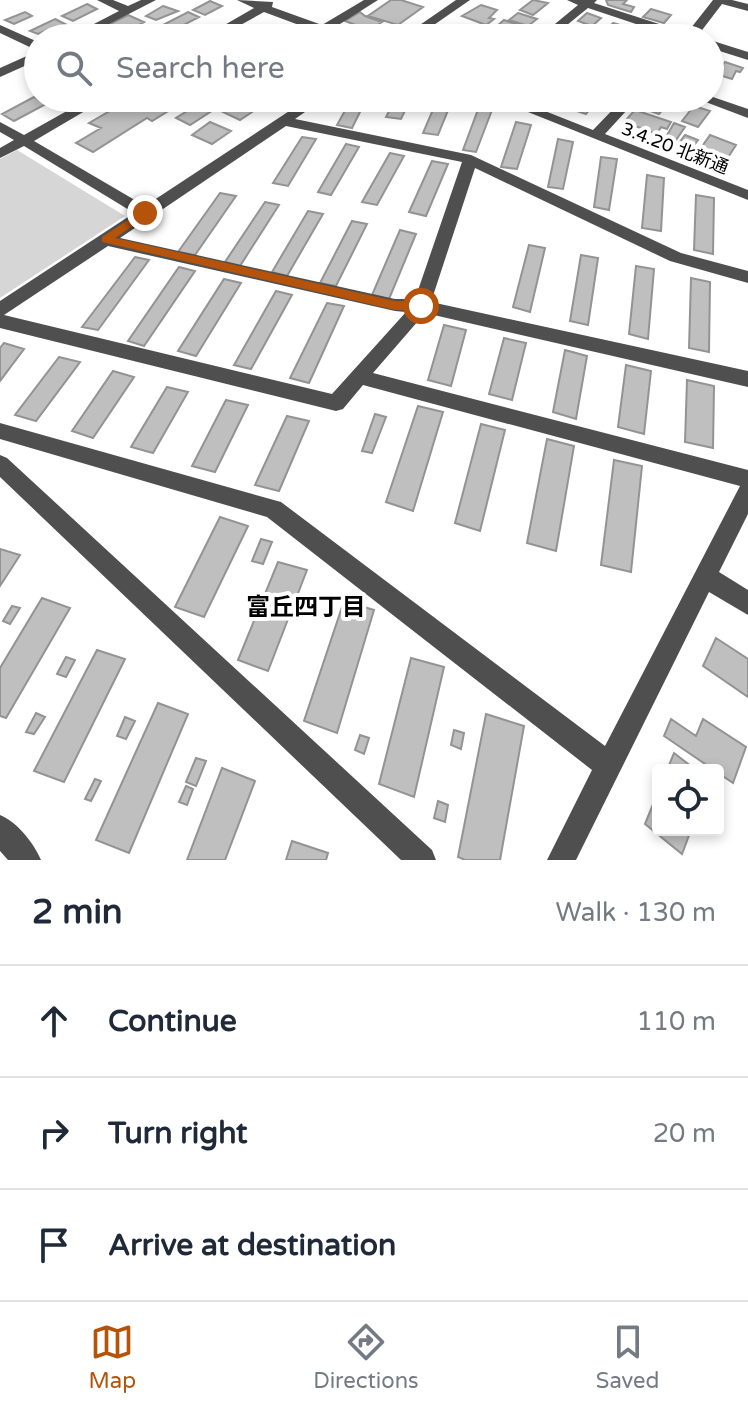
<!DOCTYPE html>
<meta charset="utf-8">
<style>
body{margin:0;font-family:"Varela Round","Noto Sans JP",sans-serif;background:#f2f2f3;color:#1f2937}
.controls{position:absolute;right:24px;bottom:24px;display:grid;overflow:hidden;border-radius:8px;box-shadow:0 4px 12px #0003}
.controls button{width:72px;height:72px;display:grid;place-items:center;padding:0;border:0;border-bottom:2px solid #e0e1e3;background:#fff;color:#1f2937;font:40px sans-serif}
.stop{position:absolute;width:24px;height:24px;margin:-18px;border:6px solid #b45309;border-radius:50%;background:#fff}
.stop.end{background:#b45309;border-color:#fff;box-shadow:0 2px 8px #0008}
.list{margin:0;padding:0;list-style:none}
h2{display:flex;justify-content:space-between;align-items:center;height:104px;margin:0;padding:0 32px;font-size:34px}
h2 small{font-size:26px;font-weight:400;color:#747a83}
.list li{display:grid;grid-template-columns:52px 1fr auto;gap:24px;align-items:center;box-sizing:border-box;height:112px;padding:0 32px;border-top:2px solid #e0e1e3}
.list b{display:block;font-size:30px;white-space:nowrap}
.list em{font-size:26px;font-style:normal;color:#747a83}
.icon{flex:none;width:44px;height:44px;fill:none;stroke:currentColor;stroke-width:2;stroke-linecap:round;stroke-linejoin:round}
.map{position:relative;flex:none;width:748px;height:860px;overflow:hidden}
.search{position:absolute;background:#fff;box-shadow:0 4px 12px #0003;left:24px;right:24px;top:24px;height:88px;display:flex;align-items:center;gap:20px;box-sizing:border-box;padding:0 28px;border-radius:44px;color:#747a83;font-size:30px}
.sheet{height:440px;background:#fff}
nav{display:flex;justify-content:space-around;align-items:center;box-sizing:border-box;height:112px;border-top:2px solid #e0e1e3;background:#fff;font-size:22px;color:#747a83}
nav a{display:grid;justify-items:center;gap:4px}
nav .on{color:#b45309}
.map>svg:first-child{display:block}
.green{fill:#d6d6d6}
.building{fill:#bfbfbf;stroke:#939393;stroke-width:2}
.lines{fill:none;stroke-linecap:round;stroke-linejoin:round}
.minor{fill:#4f4f4f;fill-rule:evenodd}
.route{fill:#b45309}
.labels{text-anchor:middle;stroke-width:8;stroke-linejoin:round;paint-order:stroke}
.far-street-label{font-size:18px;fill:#000;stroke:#fff}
.neighbourhood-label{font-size:24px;font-weight:bold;fill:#000;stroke:#fff}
</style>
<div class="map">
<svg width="748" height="860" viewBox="0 0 748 860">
<rect width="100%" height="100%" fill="#fff"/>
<path class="green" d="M 17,150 L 125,216 L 0,298 L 0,159 Z"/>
<path class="building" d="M 391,0 L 401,0 L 423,7 L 398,25 L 368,16 Z
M 533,0 L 548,3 L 533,15 L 520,10 Z
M 606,0 L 627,0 L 623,4 L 634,7 L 631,12 L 608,5 Z
M 210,1 L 222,6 L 205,15 L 193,10 Z
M 87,4 L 97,9 L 73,21 L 62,16 Z
M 481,5 L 497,10 L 489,18 L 494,19 L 486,25 L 462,16 Z
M 163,6 L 178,11 L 156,20 L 146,16 Z
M 651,9 L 671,15 L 664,23 L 643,17 Z
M 25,12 L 32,16 L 14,24 L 5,20 Z
M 188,12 L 199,17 L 176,29 L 165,24 Z
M 360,12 L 365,16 L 382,22 L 369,30 L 345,21 Z
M 518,13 L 537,19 L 528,26 L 509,20 Z
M 587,13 L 601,18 L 592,26 L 578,21 Z
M 128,15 L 144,22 L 135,27 L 129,25 L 115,32 L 104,27 Z
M 55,19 L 67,25 L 52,32 L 47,30 L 38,34 L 30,31 Z
M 504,20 L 524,27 L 518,33 L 497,26 Z
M 613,23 L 627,27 L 618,36 L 604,32 Z
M 459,25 L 477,31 L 469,38 L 448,34 Z
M 725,62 L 743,68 L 740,72 L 736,71 L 732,79 L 716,74 Z
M 34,97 L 46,104 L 14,121 L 2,114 Z
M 212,98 L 273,98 L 240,120 L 204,103 Z
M 352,98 L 367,98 L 352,128 L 337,125 Z
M 396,98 L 411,98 L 401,119 L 386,117 Z
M 438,98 L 453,98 L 438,135 L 423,133 Z
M 577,98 L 585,98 L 603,104 L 601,107 L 593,105 L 586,114 L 568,108 Z
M 652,98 L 672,98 L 659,114 L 639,107 L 646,100 Z
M 155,99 L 173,108 L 152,121 L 147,118 L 93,152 L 76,143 L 101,128 L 89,123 L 122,104 L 135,111 Z
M 197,105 L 210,112 L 190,125 L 176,118 Z
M 694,106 L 710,111 L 698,127 L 682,121 Z
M 479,107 L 492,110 L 476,152 L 463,150 Z
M 635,110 L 671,122 L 667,129 L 661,127 L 657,134 L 624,122 Z
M 210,122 L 231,131 L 212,144 L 192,135 Z
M 516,122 L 531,125 L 517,169 L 501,167 Z
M 674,123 L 685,127 L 676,140 L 666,137 Z
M 685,135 L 698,140 L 686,156 L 673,151 Z
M 710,135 L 736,145 L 727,159 L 709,153 L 705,158 L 696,155 Z
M 302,137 L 316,139 L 288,186 L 273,183 Z
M 558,139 L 573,142 L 563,189 L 548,187 Z
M 346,144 L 359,147 L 331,195 L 318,192 Z
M 390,153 L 404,156 L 377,205 L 362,202 Z
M 601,157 L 617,159 L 609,210 L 594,207 Z
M 432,161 L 448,164 L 426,216 L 409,212 Z
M 647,175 L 664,178 L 661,231 L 642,228 Z
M 220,193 L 236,196 L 195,255 L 178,252 Z
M 696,195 L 714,198 L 713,254 L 694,250 Z
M 265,202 L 279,205 L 240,266 L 225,262 Z
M 308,211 L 323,214 L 287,276 L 272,272 Z
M 352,221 L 367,224 L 336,286 L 320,283 Z
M 400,230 L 416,234 L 389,299 L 372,295 Z
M 529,245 L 545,248 L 530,312 L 513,307 Z
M 581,255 L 598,258 L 588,325 L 570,321 Z
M 135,257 L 149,260 L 98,330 L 82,327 Z
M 636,266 L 654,269 L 648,339 L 629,334 Z
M 179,267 L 195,271 L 144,346 L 128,341 Z
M 691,278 L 710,282 L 709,352 L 689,348 Z
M 224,279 L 241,283 L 196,356 L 178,351 Z
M 276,291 L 292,295 L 251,369 L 234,365 Z
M 327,303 L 344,306 L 309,383 L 290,378 Z
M 444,325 L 466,330 L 451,386 L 428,380 Z
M 504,338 L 526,343 L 512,400 L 489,394 Z
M 4,343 L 24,349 L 0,381 L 0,348 Z
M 565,350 L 587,356 L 576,419 L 553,412 Z
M 59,357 L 80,362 L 36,421 L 15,415 Z
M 626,365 L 651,371 L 644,434 L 618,427 Z
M 113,371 L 134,377 L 93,438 L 72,431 Z
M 687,380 L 714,386 L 713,448 L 685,442 Z
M 167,387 L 188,392 L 153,453 L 131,447 Z
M 226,400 L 248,405 L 215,472 L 192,466 Z
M 418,406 L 443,412 L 413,511 L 386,502 Z
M 375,414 L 386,417 L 372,453 L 362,451 Z
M 287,416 L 309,421 L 279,491 L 255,485 Z
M 481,424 L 505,430 L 480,531 L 455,523 Z
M 547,439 L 574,446 L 556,551 L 527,543 Z
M 614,460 L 642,466 L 631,572 L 601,565 Z
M 220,517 L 248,526 L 204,617 L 175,607 Z
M 261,539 L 272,542 L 263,564 L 252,561 Z
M 0,549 L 20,555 L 0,586 Z
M 278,562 L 307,570 L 268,671 L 238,660 Z
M 42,598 L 70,608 L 6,718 L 0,716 L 0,668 Z
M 344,601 L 374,610 L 337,733 L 304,721 Z
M 12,606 L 20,608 L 10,624 L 3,621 Z
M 716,638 L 748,659 L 748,697 L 703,666 Z
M 97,650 L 125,659 L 64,782 L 34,771 Z
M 66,657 L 75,660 L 66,677 L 57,674 Z
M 411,658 L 444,667 L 414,797 L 379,784 Z
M 158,703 L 188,714 L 129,853 L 96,840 Z
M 36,713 L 45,717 L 34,734 L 26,732 Z
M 486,714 L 524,726 L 500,860 L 465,860 L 458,857 Z
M 125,717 L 135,721 L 126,739 L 117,736 Z
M 671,719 L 696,736 L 703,719 L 746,747 L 733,783 L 664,736 Z
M 454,730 L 464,733 L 461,749 L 451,745 Z
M 360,735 L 369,738 L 364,754 L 355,750 Z
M 674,753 L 696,770 L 667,770 Z
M 196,758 L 206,761 L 196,786 L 186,782 Z
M 222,768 L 255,781 L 225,860 L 187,860 Z
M 95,779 L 101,781 L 91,801 L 85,799 Z
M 186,786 L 193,789 L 187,805 L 179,802 Z
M 658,792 L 658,830 L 691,830 L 682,854 L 645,824 Z
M 438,801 L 448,805 L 445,822 L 434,818 Z
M 292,841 L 328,853 L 326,860 L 286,860 Z"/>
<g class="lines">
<path class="minor" d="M 97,0 L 113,0 L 128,6 L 141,0 L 156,0 L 82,38 L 67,38 L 119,11 Z
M 237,0 L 273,2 L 272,7 L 322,25 L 364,0 L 378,0 L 332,29 L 351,38 L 334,38 L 264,12 L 217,38 L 202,38 L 254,8 Z
M 456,0 L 470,0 L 415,38 L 401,38 Z
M 567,0 L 597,0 L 594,3 L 687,33 L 713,0 L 732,0 L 748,4 L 748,11 L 722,4 L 696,38 L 678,38 L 588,8 L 551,38 L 538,38 L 578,5 Z
M 0,25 L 38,42 L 38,51 L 0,33 Z
M 710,40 L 748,52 L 748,60 L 710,48 Z
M 38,51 L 38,60 L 0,77 L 0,68 Z
M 710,96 L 748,109 L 748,118 L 695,98 Z
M 90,98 L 107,98 L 34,141 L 145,206 L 309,98 L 325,98 L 295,119 L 471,155 L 681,253 L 748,271 L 748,283 L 670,261 L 475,168 L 431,302 L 748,371 L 748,387 L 425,313 L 373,373 L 748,470 L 748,514 L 719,572 L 748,590 L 748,615 L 709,592 L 576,860 L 547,860 L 592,770 L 267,517 L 0,439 L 0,423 L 281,502 L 605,746 L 740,486 L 363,385 L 343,409 L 336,411 L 0,328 L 0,301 L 134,213 L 24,146 L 0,158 L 0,148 L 14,140 L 0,132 L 0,122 L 24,135 ZM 286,126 L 462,162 L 415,299 L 395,299 L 120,238 ZM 108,246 L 395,311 L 406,312 L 332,394 L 4,315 Z
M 493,98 L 512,98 L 593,130 L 624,98 L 638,98 L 605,134 L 748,190 L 748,200 Z
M 0,455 L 7,458 L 432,850 L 436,860 L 401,860 L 0,477 Z
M 0,815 C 17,822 34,843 41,860 L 8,860 L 0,851 Z"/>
</g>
<path class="route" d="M 145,209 L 149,210 L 149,215 L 115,238 L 395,301 L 421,302 L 427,306 L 421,310 L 395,310 L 102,242 L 102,237 Z"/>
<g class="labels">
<g class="far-street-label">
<text transform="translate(675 148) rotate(21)" y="6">3.4.20 北新通</text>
</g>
<g class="neighbourhood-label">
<text x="306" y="615">富丘四丁目</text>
</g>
</g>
</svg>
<div class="controls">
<button><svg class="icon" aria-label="locate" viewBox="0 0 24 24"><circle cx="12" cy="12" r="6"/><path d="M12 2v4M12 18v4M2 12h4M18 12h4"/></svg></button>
</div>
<div class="stop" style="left:421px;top:306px"></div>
<div class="stop end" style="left:145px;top:213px"></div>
<div class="search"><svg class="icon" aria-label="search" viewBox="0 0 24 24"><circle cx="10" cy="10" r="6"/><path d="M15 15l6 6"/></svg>Search here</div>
</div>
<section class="sheet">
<h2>2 min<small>Walk · 130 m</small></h2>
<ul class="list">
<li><svg class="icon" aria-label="ahead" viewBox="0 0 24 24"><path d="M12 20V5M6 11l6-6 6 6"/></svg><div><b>Continue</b></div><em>110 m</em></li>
<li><svg class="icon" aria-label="right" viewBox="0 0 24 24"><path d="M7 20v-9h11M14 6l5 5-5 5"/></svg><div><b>Turn right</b></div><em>20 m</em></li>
<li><svg class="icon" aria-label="arrive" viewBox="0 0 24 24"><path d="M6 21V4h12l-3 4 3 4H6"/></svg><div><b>Arrive at destination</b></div></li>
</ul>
</section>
<nav>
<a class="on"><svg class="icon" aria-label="map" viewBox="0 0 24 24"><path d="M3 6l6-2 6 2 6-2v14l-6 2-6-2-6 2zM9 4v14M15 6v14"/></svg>Map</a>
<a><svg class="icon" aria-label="directions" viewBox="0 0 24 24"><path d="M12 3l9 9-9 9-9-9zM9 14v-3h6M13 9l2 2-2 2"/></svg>Directions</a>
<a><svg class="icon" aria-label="saved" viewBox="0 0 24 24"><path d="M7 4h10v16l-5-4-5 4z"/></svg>Saved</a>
</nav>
